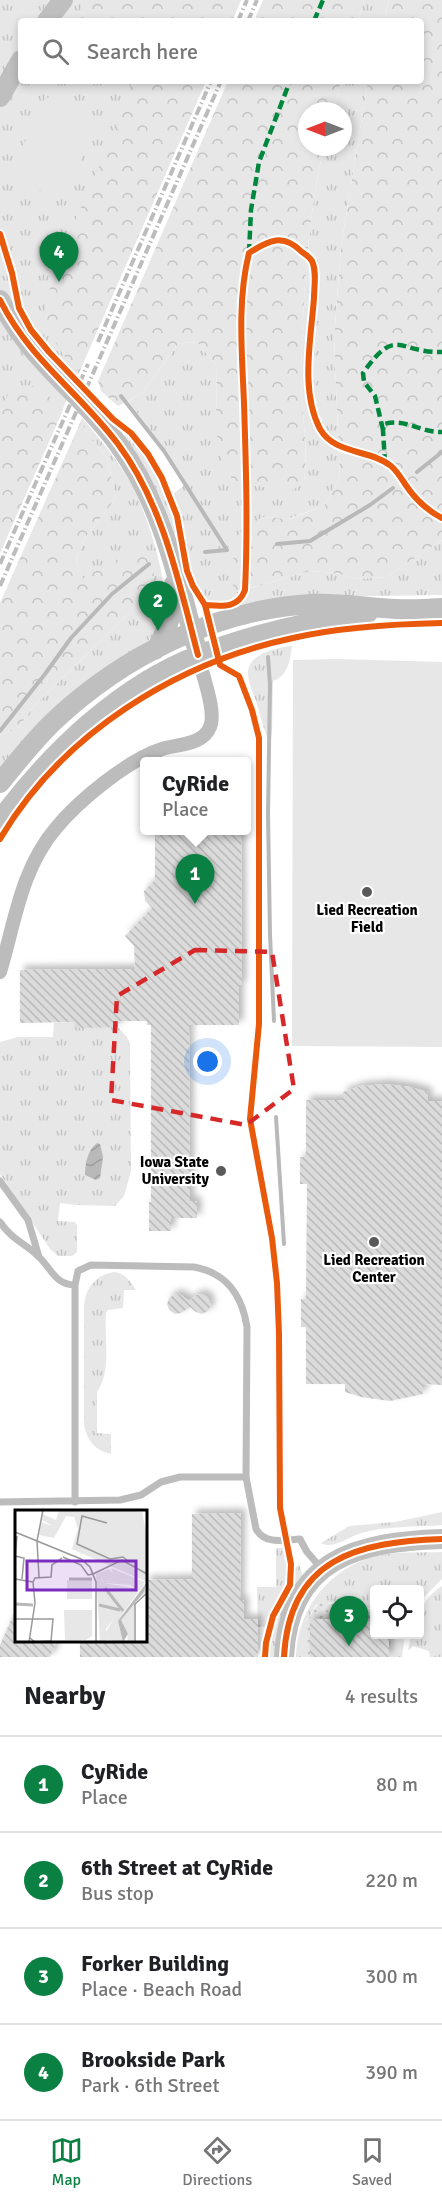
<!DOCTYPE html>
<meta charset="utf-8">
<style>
body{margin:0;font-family:Signika,sans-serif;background:#f2f2f2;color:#202124}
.controls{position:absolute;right:18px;bottom:18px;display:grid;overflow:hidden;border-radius:6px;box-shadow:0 3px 9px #0003}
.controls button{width:54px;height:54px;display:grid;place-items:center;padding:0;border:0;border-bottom:2px solid #e0e0e0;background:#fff;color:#202124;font:30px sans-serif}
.compass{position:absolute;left:298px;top:102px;width:54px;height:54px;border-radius:50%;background:#fff;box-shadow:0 3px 9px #0003;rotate:270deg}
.you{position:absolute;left:208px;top:1062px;width:21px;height:21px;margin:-15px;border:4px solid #fff;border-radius:50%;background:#1a73e8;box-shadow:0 0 0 9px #1a73e833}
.badge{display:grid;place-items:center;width:39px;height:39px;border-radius:50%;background:#0b8043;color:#fff;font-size:20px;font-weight:700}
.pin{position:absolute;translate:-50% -50px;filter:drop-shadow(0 2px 3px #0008)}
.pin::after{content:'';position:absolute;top:32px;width:21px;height:18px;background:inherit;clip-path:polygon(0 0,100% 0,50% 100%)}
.popup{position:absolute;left:140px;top:757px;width:111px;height:78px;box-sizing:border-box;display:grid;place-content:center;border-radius:6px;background:#fff;filter:drop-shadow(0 2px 4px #0005);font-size:20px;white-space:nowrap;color:#757577}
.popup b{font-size:22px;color:#202124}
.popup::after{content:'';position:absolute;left:50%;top:100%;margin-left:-12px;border:12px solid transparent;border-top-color:#fff}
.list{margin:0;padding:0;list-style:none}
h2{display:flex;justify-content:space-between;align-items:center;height:78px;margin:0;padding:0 24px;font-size:26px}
h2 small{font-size:20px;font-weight:400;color:#757577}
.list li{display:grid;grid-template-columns:39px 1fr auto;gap:18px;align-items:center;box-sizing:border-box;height:96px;padding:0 24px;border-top:2px solid #e0e0e0}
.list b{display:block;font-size:22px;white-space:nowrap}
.list p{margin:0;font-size:20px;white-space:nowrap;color:#757577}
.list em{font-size:20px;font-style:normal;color:#757577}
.icon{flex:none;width:33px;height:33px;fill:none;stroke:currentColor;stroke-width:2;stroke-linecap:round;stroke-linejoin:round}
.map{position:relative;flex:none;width:442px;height:1657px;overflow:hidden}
.search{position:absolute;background:#fff;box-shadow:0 3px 9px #0003;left:18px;right:18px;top:18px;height:66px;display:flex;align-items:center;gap:15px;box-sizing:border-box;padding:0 21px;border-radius:6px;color:#757577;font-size:22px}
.sheet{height:462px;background:#fff}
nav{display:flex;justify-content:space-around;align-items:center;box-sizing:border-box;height:84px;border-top:2px solid #e0e0e0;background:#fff;font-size:16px;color:#757577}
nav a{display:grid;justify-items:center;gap:3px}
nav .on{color:#0b8043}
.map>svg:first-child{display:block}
.grass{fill:url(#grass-tufts)}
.forest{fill:url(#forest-crowns)}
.garden{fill:url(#garden-dots)}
.pitch{fill:#e7e7e7}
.water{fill:url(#water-waves)}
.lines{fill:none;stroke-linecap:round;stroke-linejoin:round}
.stream{stroke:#b9b9b9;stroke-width:4}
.building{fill:url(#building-back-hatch);filter:url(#shadow)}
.lane{stroke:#bcbcbc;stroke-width:7}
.street{stroke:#bcbcbc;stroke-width:14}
.secondary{stroke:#bfbfbf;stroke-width:20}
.rail{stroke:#bcbcbc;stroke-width:4;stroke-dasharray:9 3 1.5 3;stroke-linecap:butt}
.quiet{stroke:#00873e;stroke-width:4.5;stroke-dasharray:9 4.5;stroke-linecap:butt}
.cycleway-casing{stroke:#fff;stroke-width:10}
.cycleway{stroke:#e8590c;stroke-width:6}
.marked{fill:none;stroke:#d62828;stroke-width:4.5;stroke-dasharray:12 8;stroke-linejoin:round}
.poi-dot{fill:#595959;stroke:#fff;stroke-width:2}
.labels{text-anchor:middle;stroke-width:4.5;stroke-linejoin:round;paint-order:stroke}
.poi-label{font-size:15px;font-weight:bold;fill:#000;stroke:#fff}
.inset-river{fill:none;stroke:#b9b9b9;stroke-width:3}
.inset-road{fill:none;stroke:#999;stroke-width:1.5}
.view{fill:#7b2cbf;fill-opacity:0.15;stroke:#7b2cbf;stroke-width:3}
.inset-edge{fill:none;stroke:#000;stroke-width:3}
</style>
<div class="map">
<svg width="442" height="1657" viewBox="0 0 442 1657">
<defs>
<pattern id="grass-tufts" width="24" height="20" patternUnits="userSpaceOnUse" patternTransform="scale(1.5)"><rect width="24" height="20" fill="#e7e7e7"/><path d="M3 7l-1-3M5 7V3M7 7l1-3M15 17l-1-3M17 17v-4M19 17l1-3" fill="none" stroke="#c4c4c4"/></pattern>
<pattern id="forest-crowns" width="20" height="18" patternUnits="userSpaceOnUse" patternTransform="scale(1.5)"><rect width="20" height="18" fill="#e7e7e7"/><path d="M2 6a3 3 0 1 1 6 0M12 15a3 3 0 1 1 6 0" fill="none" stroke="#c4c4c4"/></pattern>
<pattern id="garden-dots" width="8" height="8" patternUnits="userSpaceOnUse" patternTransform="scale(1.5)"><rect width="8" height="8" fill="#e7e7e7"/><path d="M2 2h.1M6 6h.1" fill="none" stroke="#c4c4c4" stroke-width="1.8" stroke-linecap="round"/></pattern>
<pattern id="water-waves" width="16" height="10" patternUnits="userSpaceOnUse" patternTransform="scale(1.5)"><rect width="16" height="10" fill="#b9b9b9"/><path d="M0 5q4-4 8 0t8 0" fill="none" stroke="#9d9d9d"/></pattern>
<pattern id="building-back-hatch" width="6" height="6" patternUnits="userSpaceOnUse" patternTransform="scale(1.5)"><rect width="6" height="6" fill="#dbdbdb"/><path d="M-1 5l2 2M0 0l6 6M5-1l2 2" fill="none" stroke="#bababa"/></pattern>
<filter id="shadow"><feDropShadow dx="4.5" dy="-4.5" stdDeviation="3" flood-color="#0004"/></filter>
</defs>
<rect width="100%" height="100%" fill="#fff"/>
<path class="grass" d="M 0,0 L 241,0 L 232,21 L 21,21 L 21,81 L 206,81 L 0,553 Z
M 364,0 L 389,0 L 384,21 L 358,21 Z
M 341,81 L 368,81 L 341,247 L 334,339 L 340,477 L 324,506 L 288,519 L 262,517 L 237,592 L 310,571 L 336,573 L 356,579 L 386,577 L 442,540 L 442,595 L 310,597 L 227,611 L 225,604 C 217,605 209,604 203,598 C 185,582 181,519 173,494 L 186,484 L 164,449 L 128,401 L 142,393 L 178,344 L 196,341 L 217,366 L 216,417 L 233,481 L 265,487 L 304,482 C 309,447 301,411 301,376 C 303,304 307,217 324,147 L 343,147 L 343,111 L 333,111 Z
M 82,418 C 98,437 114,455 127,477 C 146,507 170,584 165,619 L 159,616 L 154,626 L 158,630 L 149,640 L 0,771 L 0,735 L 20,725 L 34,706 L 129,613 L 154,576 L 119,558 L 82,580 L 76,559 L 85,538 L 116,498 L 107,458 L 80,423 Z
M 125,435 C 150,457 177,502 175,535 C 163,499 147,467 123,437 Z
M 292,646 C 290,661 288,676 273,681 L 272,732 L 271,738 L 267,737 C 262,725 260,713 256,701 C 253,693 248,682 248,673 C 248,654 277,647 292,646 Z
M 75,1022 L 75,1027 L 118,1027 L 127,1037 L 130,1045 L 131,1171 L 124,1196 L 115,1206 L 76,1205 L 60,1203 L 58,1221 L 75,1222 L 77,1226 L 77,1252 L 72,1256 L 58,1256 L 50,1249 L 0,1174 L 0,1042 L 18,1037 L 53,1037 L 54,1023 Z
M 114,1272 C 125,1273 130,1281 136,1290 L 124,1290 L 123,1308 L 108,1310 L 106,1313 C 104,1338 112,1371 97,1392 L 97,1433 L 111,1434 L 111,1454 C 95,1451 87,1440 84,1425 L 84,1307 C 85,1289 95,1275 114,1272 Z
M 442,1512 L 442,1525 C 415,1527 387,1526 361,1533 C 348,1537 333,1550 321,1543 L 349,1526 L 395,1522 Z
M 276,1548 L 285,1548 C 287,1560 290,1575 286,1587 C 281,1601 271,1612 267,1626 L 258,1627 L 257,1587 L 276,1587 Z
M 442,1552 L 442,1579 L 420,1601 L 420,1590 L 374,1590 L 374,1609 L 369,1608 L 353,1616 L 344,1613 L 343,1607 L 334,1602 L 316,1605 L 306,1622 L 306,1657 L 296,1657 C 297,1609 330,1567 377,1556 C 398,1551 421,1553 442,1552 Z
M 299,1564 L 302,1574 L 301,1580 L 280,1623 L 275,1657 L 269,1657 L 273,1623 L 288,1594 L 294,1570 Z
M 442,1586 L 442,1657 L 430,1657 L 429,1651 L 413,1646 L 408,1651 L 411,1635 L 420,1634 C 420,1611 421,1600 442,1586 Z
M 389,1635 L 405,1635 L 402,1657 L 389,1657 Z"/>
<path class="forest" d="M 87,0 L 241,0 L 232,21 L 72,21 Z
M 263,0 L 364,0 L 358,21 L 254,21 Z
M 389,0 L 442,0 L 442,540 L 386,577 L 356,579 L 336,573 L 310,571 L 236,592 L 230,577 L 238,535 L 262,517 L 290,519 L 324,506 L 340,477 L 334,339 L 341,247 L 368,81 L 421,81 L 421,21 L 384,21 Z
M 132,81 L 206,81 L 79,373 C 66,360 50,338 46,319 C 43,300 58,265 64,248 C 86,192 114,138 132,81 Z
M 228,81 L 341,81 L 333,111 L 307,111 L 307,147 L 324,147 C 307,217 303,304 301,376 C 301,411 309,447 304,482 L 290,492 L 233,481 L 218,450 L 216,417 L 217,366 L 196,341 L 178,344 L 142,393 L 118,406 L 101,391 L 98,381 Z
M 31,385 L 49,396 L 63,410 L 0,553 L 0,408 L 13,387 Z
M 80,423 L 107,458 L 116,498 L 85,538 L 76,559 L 82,579 L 119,558 L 140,549 L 152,553 L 154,576 L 129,613 L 34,706 L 20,725 L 0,735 L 0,603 Z"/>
<path class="garden" d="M 320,1601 L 330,1604 L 341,1602 L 344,1613 L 349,1616 L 356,1614 L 360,1608 L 374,1609 L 374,1619 L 310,1619 L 310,1657 L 306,1657 L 306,1622 Z"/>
<path class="pitch" d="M 46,97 L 98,121 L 67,190 L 53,184 L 49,194 L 18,180 L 13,181 L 11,172 Z
M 337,659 L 442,662 L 442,1047 L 292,1046 L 293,660 Z"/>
<path class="water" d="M 97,1143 L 100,1144 L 103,1157 L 100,1178 L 96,1180 L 85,1175 C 85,1164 87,1151 97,1143 Z"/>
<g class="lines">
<path class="stream" d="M 121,396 L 164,451 L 227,550 L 205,552
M 417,472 L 442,452
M 277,544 L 310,541 L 370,505 L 393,488
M 268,657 L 270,685 L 268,814 L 270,935 L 274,1021
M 0,731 L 45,674 L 71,638 L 112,594 L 149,564
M 276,1117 L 284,1244"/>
</g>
<path class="building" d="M 155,831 L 241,831 L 242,985 L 239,985 L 239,1025 L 189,1025 L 190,1201 L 197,1201 L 197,1218 L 171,1218 L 171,1231 L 149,1231 L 149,1202 L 151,1202 L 151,1025 L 147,1025 L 147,1021 L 118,1021 L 118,1027 L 75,1028 L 75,1022 L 20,1023 L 20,970 L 135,969 L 134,946 L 125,936 L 152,908 L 145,900 L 144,891 L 155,880 Z
M 386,1084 L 410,1087 L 428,1092 L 427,1101 L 442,1101 L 442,1385 L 423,1384 L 423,1394 L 390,1401 L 361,1397 L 345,1392 L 345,1384 L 306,1384 L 306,1327 L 301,1327 L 301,1299 L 306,1299 L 307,1184 L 300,1184 L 300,1157 L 306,1157 L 306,1100 L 343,1100 L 343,1092 L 361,1086 Z
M 175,1294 L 181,1295 L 189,1301 L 196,1295 L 202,1294 L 208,1297 L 211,1306 L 208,1311 L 202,1314 L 196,1312 L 190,1307 L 181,1313 L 175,1314 L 169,1310 L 167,1304 L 169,1298 Z
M 241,1513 L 240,1600 L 244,1600 L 244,1619 L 258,1619 L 258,1657 L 80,1657 L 80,1641 L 146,1641 L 146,1580 L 192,1579 L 192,1514 Z
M 16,1609 L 16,1641 L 57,1641 L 50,1657 L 0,1657 L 0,1645 Z
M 310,1619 L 375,1619 L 375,1635 L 389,1635 L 389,1657 L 310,1657 Z"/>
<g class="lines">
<path class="lane" d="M 0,1181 L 28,1220 L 39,1257
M 0,1222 C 12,1240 25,1243 39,1257 C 51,1268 55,1285 75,1285
M 0,1502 L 120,1500 L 141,1495 L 161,1482 L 180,1477 L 246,1477
M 75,1502 L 75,1285 L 78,1271 L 91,1265 L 194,1267 C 227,1273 242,1295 247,1327 L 246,1477 L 256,1529 C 265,1545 284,1540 300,1539 L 307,1552 L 322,1569"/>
<path class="street" d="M 0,972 C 15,922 21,869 56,828 C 79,800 128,760 162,749 C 178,744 203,745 210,727 C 217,711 201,672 198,655"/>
<path class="secondary" d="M 47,21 L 63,0
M 0,97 L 21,60
M 0,300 C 29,359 80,392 118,444 C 161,502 177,575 195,643
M 155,650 C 169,630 174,609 174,584
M 0,783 C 17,762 34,740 54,721 C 123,656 215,610 310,604 C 339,602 368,608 396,609 C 411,610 427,609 442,608
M 0,820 C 50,753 120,685 199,655 C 252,634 312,621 368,613
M 284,1657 C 289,1558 358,1542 442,1539"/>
<path class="rail" d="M 238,21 L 247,0
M 248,21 L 257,0
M 98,342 L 211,81
M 0,564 L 88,364
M 0,586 L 221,81"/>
<path class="quiet" d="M 314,21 L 323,0
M 249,253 L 251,210 L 259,162 L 290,81
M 383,430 L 375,396 L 364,382 L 363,373 C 397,325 397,353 442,352
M 385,463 L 383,430 L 384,424 C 405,418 422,433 442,432"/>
<g class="cycleway-casing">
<path id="cycleway" d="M 0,234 L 12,273 L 19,308 L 31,330 L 49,352 L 113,419 L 131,433 L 148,454 L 162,478 L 177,516 L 187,571 L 193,586 L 205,605 L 220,665 L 239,676 L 252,710 L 259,738 L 259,1024 L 250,1119 L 272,1238 L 277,1283 L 279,1334 L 280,1508 L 291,1564 L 290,1585 L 273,1616 L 266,1643 L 265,1657
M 0,300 C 29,359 79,392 118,444 C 163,504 179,583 198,655
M 205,605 C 222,606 238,609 245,590 C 248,528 246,465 244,403 C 242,353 237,301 249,253 C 269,240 283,233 302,252 C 305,254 310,258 312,261 C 317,272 314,287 314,298 C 311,339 300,391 320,429 C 335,455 370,449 391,466 C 397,471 401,478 405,484 C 415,499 426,510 442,518
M 0,839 C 62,734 175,663 293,638 C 341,627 392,624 442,623
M 284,1657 C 289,1558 358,1542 442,1539"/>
</g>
<use href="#cycleway" class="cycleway"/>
</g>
<path class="marked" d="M 195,950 L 272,952 L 294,1089 L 246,1125 L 111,1100 L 117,996 Z"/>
<g class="poi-dot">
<circle cx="367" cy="892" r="6"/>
<circle cx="221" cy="1171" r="6"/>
<circle cx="374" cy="1242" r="6"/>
</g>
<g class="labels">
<g class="poi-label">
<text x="367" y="915">Lied Recreation<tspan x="367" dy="17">Field</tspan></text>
<text x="209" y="1167" text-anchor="end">Iowa State<tspan x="209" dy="17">University</tspan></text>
<text x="374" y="1265">Lied Recreation<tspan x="374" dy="17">Center</tspan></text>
</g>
</g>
<g transform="translate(15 1510)">
<rect width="132" height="132" fill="#fff"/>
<path d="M 44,0 L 127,2 L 132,27 L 132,72 L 57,39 L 63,19 L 59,7 L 51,6 L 39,28 L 24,25 L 26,12 L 38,16 L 27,10 L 28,4 L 41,10 ZM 94,59 L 98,64 L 89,71 L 127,76 L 131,73 L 124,81 L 115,75 L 89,73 L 86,67 L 90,88 L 85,97 L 90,96 L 99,108 L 91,119 L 91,132 L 85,132 L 81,64 Z" fill="#e7e7e7"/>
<path d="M 64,0 L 121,0 L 128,6 L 128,21 L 122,16 L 113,18 L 79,6 L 66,5 L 63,25 L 64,9 L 59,6 ZM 96,58 L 130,72 L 127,76 L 89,71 L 89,66 L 98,64 ZM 82,67 L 89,73 L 125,79 L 103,111 L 108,132 L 87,129 L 99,108 L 90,96 L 83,95 L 90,89 ZM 132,77 L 132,82 L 119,93 L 119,132 L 112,132 L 113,124 L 105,113 L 106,108 Z" fill="#e7e7e7"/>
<path d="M 52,70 L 77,70 L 77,89 L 52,89 ZM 49,100 L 77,100 L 77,126 L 71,130 L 50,130 Z" fill="#e7e7e7"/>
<path d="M 132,72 L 129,82 L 106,110 L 113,124 L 108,132 L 103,111 Z" fill="#b9b9b9"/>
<path class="inset-river" d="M 54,69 L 77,69M 90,78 L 108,101M 0,94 L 18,95M 84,95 L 105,100"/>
<path class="inset-road" d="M 92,13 L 67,6 L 62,34 L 95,49 L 108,47 L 113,51M 0,22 L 66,49 L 75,57 L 81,72 L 81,132M 0,46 L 9,48 L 7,69M 0,46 L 2,26M 48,47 L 66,55 L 73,65 L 78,64M 78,64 L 107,50 L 132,64M 24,67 L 22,31 L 28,0M 0,69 L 18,72M 18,72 L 20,68 L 36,67 L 37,55 L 47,48M 0,109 L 38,109 L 36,131 L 20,132 L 15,128M 14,132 L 20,93 L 18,72M 120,132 L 120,94 L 132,83"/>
<path class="view" d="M 12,51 L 121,51 L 121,80 L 12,80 Z"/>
<rect width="132" height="132" class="inset-edge"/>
</g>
</svg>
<div class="controls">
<button><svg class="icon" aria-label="locate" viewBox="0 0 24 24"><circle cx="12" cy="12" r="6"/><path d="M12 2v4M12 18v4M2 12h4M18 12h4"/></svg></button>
</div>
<svg class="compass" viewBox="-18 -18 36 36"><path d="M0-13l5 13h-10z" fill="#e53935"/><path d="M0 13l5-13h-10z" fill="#757577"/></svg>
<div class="you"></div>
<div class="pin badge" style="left:195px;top:904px">1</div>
<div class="popup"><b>CyRide</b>Place</div>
<div class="pin badge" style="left:158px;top:631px">2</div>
<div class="pin badge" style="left:349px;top:1646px">3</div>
<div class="pin badge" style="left:59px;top:282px">4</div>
<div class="search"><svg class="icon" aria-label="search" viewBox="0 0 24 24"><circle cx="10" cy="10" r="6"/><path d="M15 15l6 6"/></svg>Search here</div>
</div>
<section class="sheet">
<h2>Nearby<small>4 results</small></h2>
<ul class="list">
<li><span class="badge">1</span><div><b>CyRide</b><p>Place</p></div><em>80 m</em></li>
<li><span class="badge">2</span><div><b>6th Street at CyRide</b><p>Bus stop</p></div><em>220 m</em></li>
<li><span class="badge">3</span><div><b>Forker Building</b><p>Place · Beach Road</p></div><em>300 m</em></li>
<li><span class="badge">4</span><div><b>Brookside Park</b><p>Park · 6th Street</p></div><em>390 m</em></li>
</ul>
</section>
<nav>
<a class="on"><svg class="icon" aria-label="map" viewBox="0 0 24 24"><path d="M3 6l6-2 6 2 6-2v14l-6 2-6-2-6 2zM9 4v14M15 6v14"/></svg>Map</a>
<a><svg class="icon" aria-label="directions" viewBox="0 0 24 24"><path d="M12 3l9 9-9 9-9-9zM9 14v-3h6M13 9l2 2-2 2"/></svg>Directions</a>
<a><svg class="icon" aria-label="saved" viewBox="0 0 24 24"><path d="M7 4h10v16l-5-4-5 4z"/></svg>Saved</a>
</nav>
